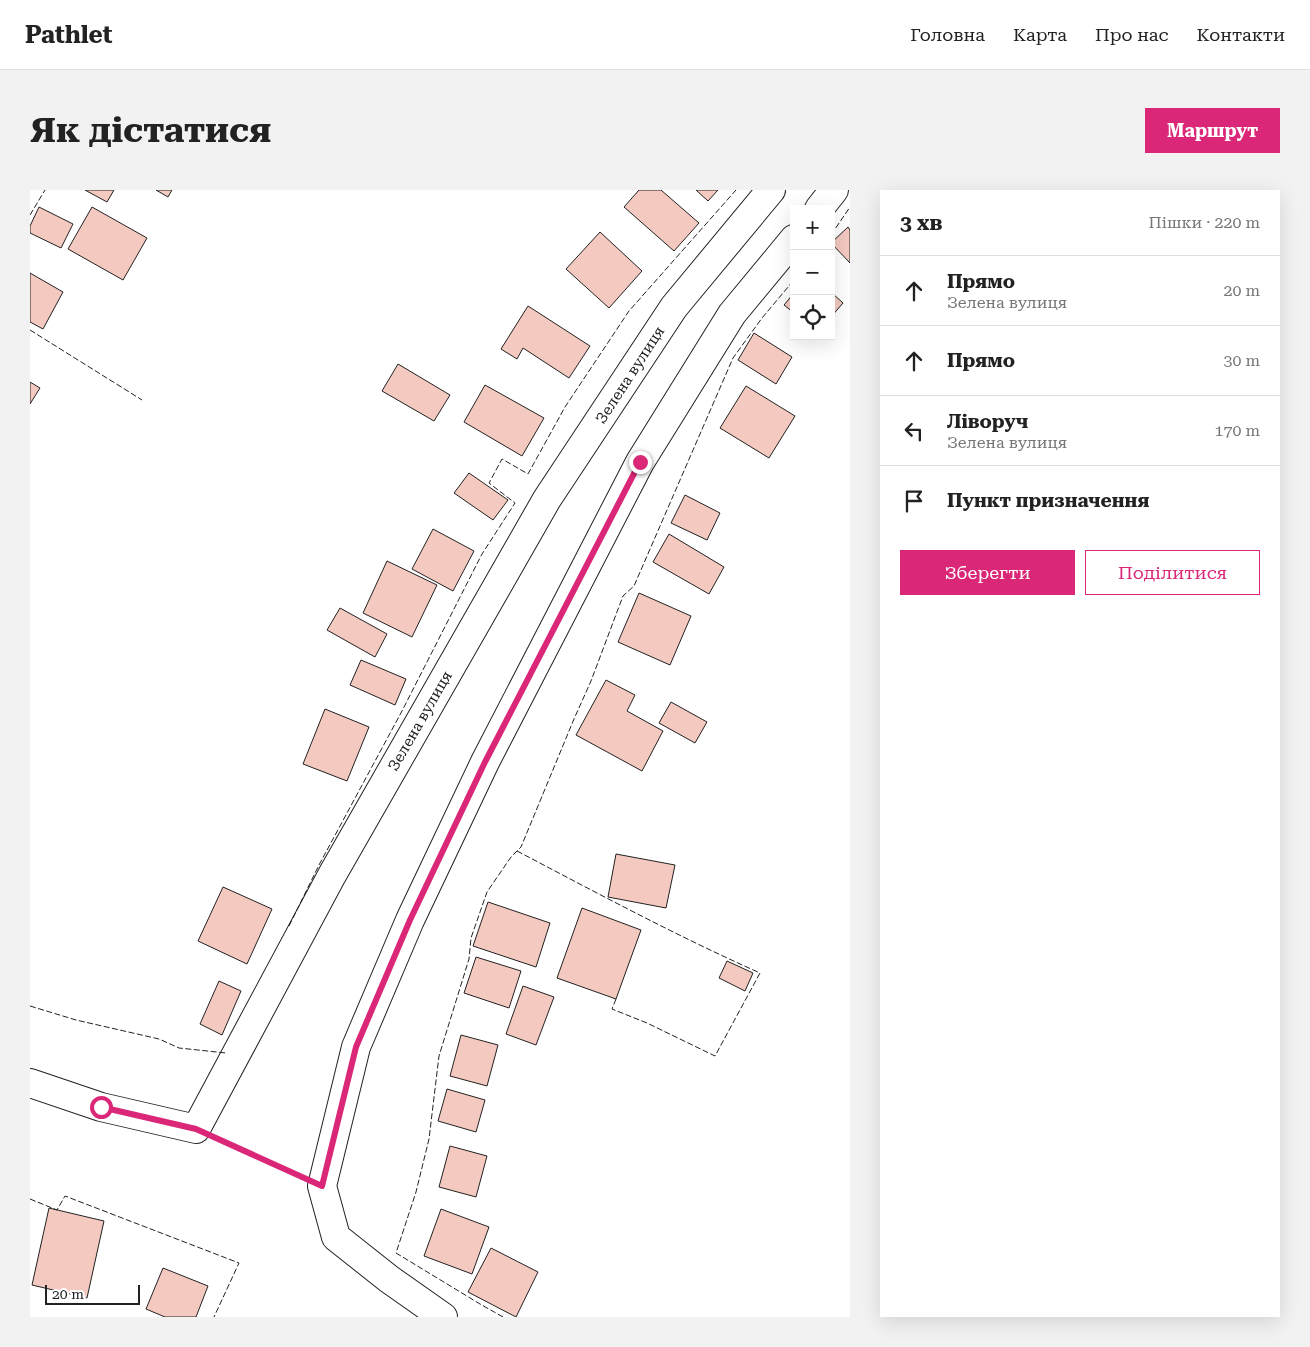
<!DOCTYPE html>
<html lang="uk">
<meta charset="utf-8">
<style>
body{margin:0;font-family:"Roboto Serif",serif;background:#f2f2f2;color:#222}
.controls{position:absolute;right:15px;top:15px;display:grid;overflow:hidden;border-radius:0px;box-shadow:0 5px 20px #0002}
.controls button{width:45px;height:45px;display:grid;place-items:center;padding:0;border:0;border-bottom:1px solid #e0e0e0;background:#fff;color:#222;font:25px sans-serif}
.scale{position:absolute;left:15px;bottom:12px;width:95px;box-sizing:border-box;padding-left:5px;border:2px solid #222;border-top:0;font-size:14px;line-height:18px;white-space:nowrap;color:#222;-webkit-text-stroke:4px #fff;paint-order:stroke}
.stop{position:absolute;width:15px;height:15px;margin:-11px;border:4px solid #db2777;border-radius:50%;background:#fff}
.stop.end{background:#db2777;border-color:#fff;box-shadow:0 1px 5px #0008}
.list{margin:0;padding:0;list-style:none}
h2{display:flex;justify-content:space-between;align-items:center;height:65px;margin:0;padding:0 20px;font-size:21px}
h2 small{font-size:16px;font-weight:400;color:#767676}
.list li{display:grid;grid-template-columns:32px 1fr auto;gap:15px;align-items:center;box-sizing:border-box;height:70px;padding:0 20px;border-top:1px solid #e0e0e0}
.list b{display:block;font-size:19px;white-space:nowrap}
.list p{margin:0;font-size:16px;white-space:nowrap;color:#767676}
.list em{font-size:16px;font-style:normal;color:#767676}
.actions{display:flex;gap:10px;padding:15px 20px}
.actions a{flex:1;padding:11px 0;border:1px solid #db2777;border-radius:0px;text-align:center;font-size:18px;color:#db2777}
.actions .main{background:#db2777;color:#fff}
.icon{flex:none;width:28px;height:28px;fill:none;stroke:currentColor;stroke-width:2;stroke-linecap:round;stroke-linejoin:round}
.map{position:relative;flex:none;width:820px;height:1127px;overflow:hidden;border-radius:0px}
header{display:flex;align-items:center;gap:30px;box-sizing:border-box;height:70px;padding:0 25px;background:#fff;border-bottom:1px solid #e0e0e0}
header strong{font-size:24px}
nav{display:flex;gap:28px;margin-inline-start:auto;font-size:18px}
.intro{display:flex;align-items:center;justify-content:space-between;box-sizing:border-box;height:120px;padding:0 30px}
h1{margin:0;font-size:35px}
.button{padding:12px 22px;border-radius:0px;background:#db2777;color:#fff;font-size:18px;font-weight:700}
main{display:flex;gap:30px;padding:0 30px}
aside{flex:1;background:#fff;border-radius:0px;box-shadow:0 5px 20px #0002}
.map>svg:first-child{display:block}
.building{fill:#f3c9c0;stroke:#222}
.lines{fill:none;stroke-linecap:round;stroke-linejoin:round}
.street-casing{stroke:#222;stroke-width:30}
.path{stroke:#646464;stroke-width:3;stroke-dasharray:4 2.5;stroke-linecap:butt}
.street{stroke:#fff;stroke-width:28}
.fence{stroke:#222;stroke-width:1;stroke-dasharray:6 2.5;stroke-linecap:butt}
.route{stroke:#db2777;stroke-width:6}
.labels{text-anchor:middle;stroke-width:4;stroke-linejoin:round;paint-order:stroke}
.street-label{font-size:15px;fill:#222;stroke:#fff}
</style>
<header>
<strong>Pathlet</strong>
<nav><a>Головна</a><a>Карта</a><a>Про нас</a><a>Контакти</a></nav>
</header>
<div class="intro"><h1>Як дістатися</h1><a class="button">Маршрут</a></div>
<main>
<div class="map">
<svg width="820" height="1127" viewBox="0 0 820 1127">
<rect width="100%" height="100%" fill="#fff"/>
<path class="building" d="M 55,0 L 84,0 L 77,12 Z
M 126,0 L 142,0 L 138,7 Z
M 609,0 L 631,0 L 669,33 L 644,61 L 594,17 Z
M 666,0 L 688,0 L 678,11 Z
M 9,17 L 43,34 L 31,58 L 0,43 L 0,36 Z
M 62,17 L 117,48 L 93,90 L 38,59 Z
M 818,37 L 820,40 L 820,73 L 801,53 Z
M 570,42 L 612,81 L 579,118 L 536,79 Z
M 0,83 L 33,102 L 13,139 L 0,132 Z
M 801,102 L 813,113 L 801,127 Z
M 764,103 L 764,123 L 754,115 Z
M 498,116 L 560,156 L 539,188 L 493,158 L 487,169 L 471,159 Z
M 724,143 L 762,167 L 746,194 L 708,170 Z
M 368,174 L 420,205 L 404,231 L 352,201 Z
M 0,192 L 10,198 L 0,214 Z
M 455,195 L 514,228 L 492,266 L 434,232 Z
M 716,196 L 765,226 L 739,268 L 690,238 Z
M 439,283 L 478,310 L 463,330 L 424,303 Z
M 655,305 L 690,323 L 677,350 L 641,333 Z
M 403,339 L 444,361 L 423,401 L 382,379 Z
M 639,344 L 694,377 L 679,404 L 623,372 Z
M 357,371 L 407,395 L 382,447 L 333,423 Z
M 609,403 L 661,426 L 640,475 L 588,452 Z
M 310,418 L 357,444 L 345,467 L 297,440 Z
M 331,470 L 376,489 L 365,515 L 320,495 Z
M 576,490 L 605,505 L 597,521 L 633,541 L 612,581 L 546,545 Z
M 641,512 L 677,532 L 665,553 L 629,533 Z
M 295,519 L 339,537 L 317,591 L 273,574 Z
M 586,664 L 645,675 L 636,718 L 578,707 Z
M 193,697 L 242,719 L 217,774 L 168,751 Z
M 458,712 L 520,733 L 506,777 L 443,756 Z
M 552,718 L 611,740 L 586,809 L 527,788 Z
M 446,767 L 491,781 L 479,818 L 434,803 Z
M 697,771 L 723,783 L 715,801 L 689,788 Z
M 189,791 L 211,801 L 192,845 L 170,834 Z
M 493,796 L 524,807 L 506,855 L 476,844 Z
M 431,845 L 468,855 L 457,896 L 420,886 Z
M 417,899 L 455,910 L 446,942 L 408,931 Z
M 420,956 L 457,966 L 446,1007 L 409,997 Z
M 19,1018 L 74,1031 L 57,1108 L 2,1095 Z
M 411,1019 L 459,1037 L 442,1084 L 394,1066 Z
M 461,1058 L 508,1082 L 486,1127 L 438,1102 Z
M 133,1078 L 178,1096 L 166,1127 L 135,1127 L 116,1119 Z"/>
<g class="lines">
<g class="street-casing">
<path id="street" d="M 789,19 L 804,0
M 0,893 L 71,917 L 166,939 L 302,685 L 517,309 L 644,117 L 741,0
M 413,1127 L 359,1089 L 306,1047 L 292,996 L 326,857 L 380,730 L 455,572 L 610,272 L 702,124 L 764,49"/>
</g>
<path class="path" d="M 193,951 L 264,984"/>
<use href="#street" class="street"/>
<path class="fence" d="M 0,25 L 15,0
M 801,45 L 820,17
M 0,140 L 112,210
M 487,661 C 567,703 647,746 730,783 L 685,866 L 617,833 L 582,819 L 586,809
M 259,736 L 289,675 L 372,521 L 452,364 L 485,313 L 459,293 L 472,269 L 498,284 L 535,217 L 599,121 L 706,0
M 0,816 L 46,830 L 129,849 L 149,858 L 196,863
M 0,1009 L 27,1020 L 35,1006 L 209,1073 L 184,1127
M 473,1127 L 450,1114 L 366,1063 L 386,1002 L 399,949 L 409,866 L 439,769 L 441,748 L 457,702 L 481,667 L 491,657 L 544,529 L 561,491 L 593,406 L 604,396 L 703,168 L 732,128 L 764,90"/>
</g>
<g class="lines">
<path class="route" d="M 71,917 L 166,939 L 292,996 L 326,857 L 380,730 L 455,572 L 610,272"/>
</g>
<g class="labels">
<g class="street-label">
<text transform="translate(600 185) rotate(-57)" y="5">Зелена вулиця</text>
<text transform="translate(390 531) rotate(-60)" y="5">Зелена вулиця</text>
</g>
</g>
</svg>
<div class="controls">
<button>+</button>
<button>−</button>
<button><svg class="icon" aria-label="locate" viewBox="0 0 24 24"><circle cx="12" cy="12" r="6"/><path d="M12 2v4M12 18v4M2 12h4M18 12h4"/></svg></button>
</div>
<div class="scale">20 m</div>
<div class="stop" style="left:71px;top:917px"></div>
<div class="stop end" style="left:610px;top:272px"></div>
</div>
<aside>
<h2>3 хв<small>Пішки · 220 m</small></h2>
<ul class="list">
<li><svg class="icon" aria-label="ahead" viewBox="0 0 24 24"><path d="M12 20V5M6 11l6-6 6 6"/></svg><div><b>Прямо</b><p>Зелена вулиця</p></div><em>20 m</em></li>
<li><svg class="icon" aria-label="ahead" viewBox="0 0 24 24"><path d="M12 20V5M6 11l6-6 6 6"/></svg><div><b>Прямо</b></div><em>30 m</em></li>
<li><svg class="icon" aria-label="left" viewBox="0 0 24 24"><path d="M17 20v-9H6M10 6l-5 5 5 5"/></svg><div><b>Ліворуч</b><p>Зелена вулиця</p></div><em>170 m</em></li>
<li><svg class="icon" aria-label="arrive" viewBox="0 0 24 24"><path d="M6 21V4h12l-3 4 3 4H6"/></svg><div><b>Пункт призначення</b></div></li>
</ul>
<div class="actions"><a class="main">Зберегти</a><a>Поділитися</a></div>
</aside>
</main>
